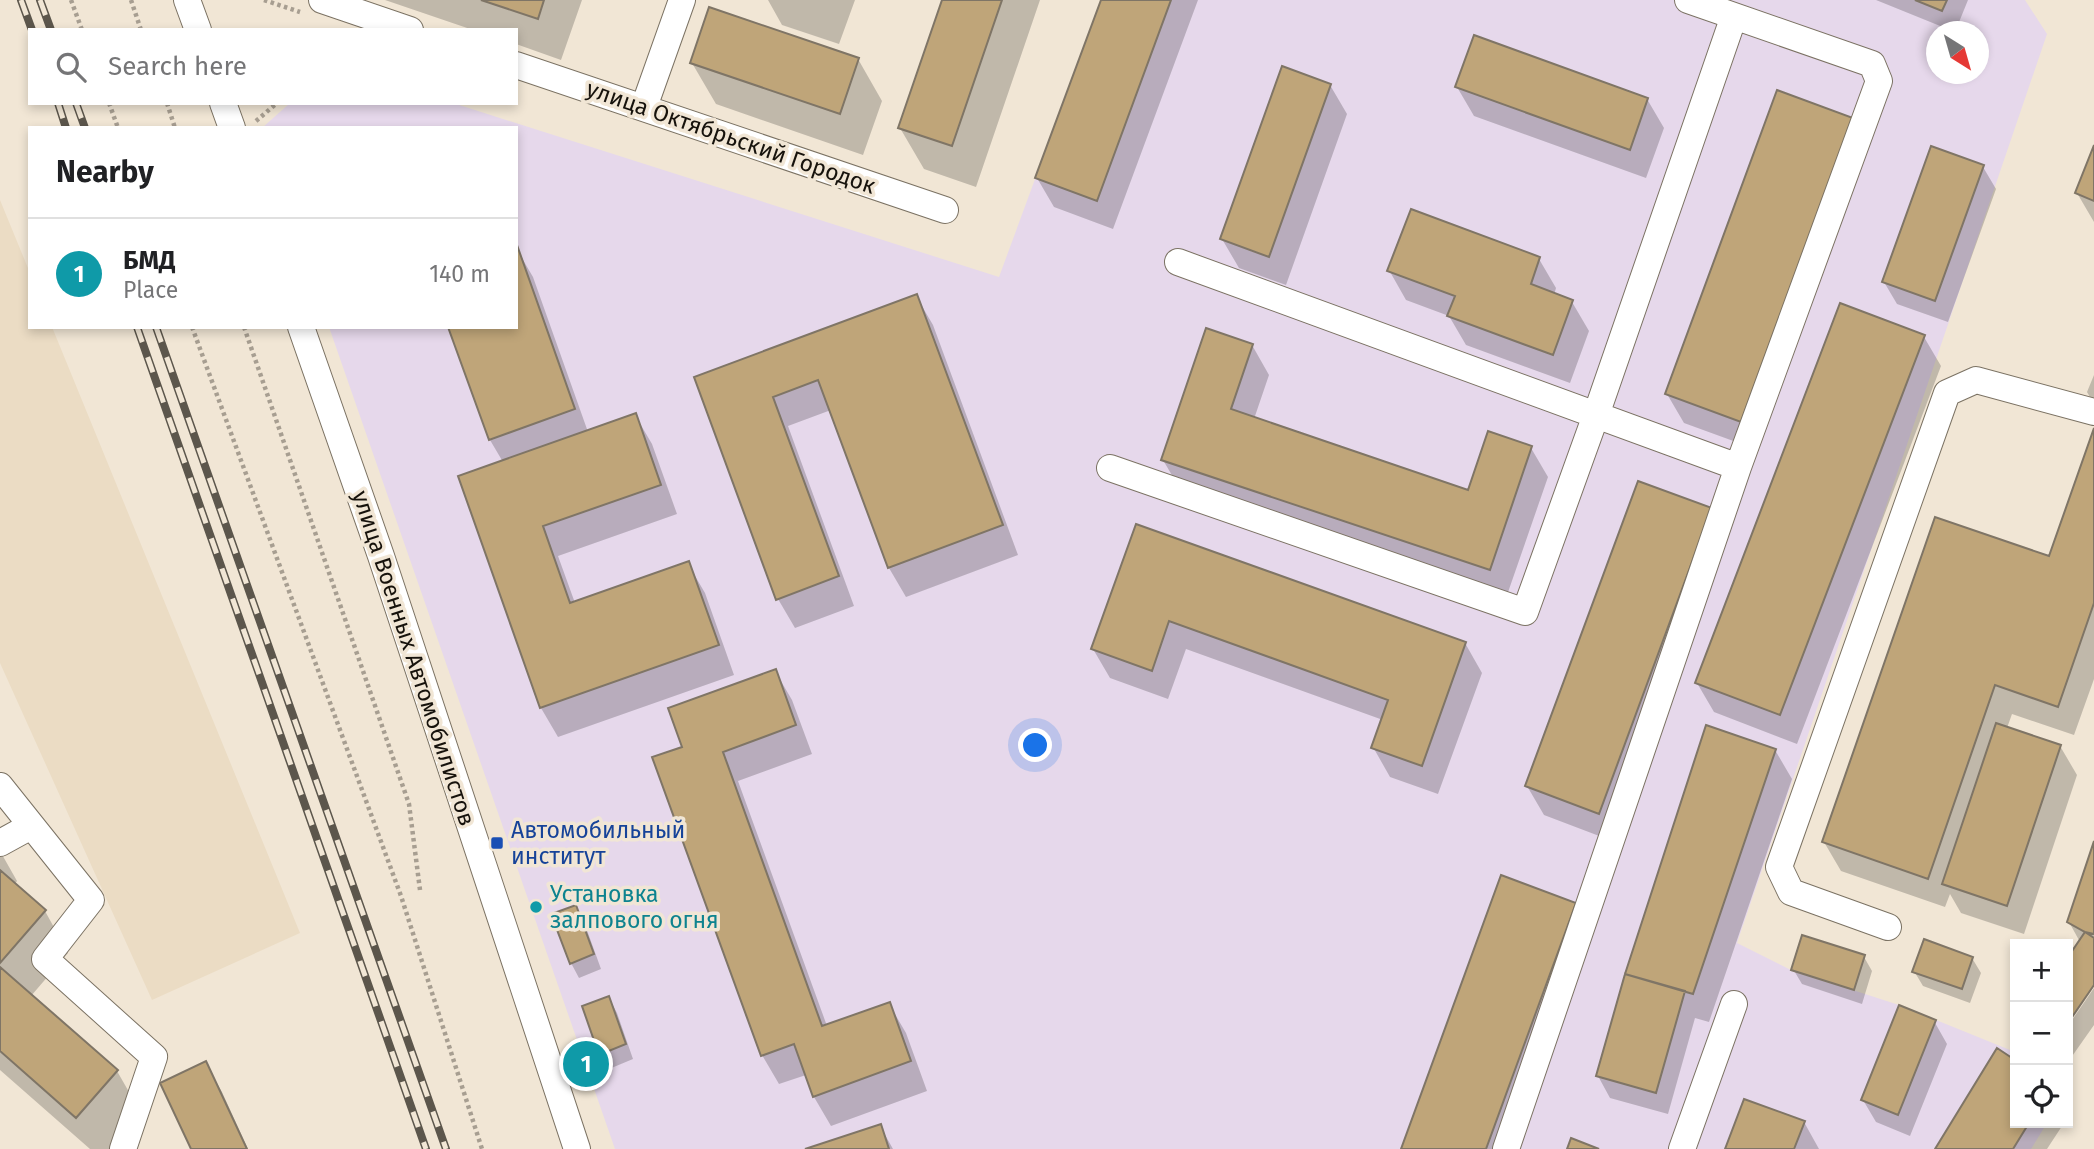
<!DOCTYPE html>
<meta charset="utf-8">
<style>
body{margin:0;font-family:"Fira Sans",sans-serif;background:#f2f2f2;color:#202124}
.controls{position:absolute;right:21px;bottom:21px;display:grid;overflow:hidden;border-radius:0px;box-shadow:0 4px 10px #0003}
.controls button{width:63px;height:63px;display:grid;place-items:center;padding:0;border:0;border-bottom:2px solid #e0e0e0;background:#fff;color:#202124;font:35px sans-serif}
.compass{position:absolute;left:1926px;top:21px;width:63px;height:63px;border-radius:50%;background:#fff;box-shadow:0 4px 10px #0003;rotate:143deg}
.you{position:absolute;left:1036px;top:746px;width:24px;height:24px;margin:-18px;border:5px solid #fff;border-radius:50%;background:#1a73e8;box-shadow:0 0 0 10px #1a73e833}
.badge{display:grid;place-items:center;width:46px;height:46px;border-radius:50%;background:#7c3aed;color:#fff;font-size:23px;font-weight:700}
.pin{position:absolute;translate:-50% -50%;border:4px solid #fff;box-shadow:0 2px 7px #0006}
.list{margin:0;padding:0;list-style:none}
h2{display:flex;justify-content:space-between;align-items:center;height:91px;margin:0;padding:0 28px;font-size:30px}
h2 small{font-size:23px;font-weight:400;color:#757577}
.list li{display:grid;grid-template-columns:46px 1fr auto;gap:21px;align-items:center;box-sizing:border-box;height:112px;padding:0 28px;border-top:2px solid #e0e0e0}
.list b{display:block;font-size:26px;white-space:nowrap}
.list p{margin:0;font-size:23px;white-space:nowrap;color:#757577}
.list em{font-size:23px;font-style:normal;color:#757577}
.icon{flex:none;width:38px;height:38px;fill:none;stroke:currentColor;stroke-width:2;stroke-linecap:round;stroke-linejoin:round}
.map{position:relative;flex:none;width:2094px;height:1149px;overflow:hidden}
.search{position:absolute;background:#fff;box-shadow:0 4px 10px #0003;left:28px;top:28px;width:490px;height:77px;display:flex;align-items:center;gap:18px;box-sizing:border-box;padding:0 24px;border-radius:0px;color:#757577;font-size:26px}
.panel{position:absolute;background:#fff;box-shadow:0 4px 10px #0003;left:28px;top:126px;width:490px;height:203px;border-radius:0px}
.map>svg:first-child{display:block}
.built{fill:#ebdcc4}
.education{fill:#e6d8eb;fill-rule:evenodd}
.shadow{fill:#0003}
.building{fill:#bfa579;stroke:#7f7566;stroke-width:2}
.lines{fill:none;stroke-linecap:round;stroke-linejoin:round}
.minor-casing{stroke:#7b7263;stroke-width:28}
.path{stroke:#a79e91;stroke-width:4.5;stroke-dasharray:3.5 3.5;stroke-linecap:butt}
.minor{stroke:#fff;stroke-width:26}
.rail-casing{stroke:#5c564c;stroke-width:8}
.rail{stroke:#f1e6d5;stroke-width:5;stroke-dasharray:16;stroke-linecap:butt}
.transit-dot{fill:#1a4fb4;stroke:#f1e6d5;stroke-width:2.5}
.culture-dot{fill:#0f9aa8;stroke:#f1e6d5;stroke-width:2.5}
.labels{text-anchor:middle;stroke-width:7;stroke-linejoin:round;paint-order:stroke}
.street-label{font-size:23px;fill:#16120c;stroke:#f1e6d5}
.transit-label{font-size:23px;fill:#164399;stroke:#f1e6d5;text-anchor:start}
.culture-label{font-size:23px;fill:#0d838f;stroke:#f1e6d5;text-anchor:start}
</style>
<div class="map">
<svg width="2094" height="1149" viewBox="0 0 2094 1149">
<rect width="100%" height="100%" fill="#f1e6d5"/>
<path class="built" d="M 0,200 L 30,273 L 30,327 L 52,327 L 300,933 L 152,1000 L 0,663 Z"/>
<path class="education" d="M 1101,0 L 2025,0 L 2047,34 L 1737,943 L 1791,970 L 1899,1005 L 2015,1052 L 2015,1123 L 2047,1123 L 2031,1149 L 615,1149 L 329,327 L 516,327 L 516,128 L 262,128 L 290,103 L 453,103 L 999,277 ZM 1937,32 L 1979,32 L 1979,74 L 1937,74 Z"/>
<path class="shadow" d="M 385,0 L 582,0 L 561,60 L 516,44 L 516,30 L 473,30 Z
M 768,0 L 855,0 L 839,44 L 782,25 Z
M 944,0 L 1040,0 L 976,187 L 924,169 L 900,128 Z
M 1103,0 L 1198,0 L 1113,229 L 1054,207 L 1037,178 Z
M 1876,0 L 1968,0 L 1955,32 Z
M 858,59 L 882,101 L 863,155 L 716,104 L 692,63 Z
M 1330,85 L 1347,114 L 1286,285 L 1239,268 L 1222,239 Z
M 1457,87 L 1647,99 L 1664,128 L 1646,178 L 1474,116 Z
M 1851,119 L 1758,450 L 1684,423 L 1667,394 Z
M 2094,150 L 2094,222 L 2077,193 Z
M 1983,167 L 1996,189 L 1948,322 L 1897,304 L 1884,282 Z
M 516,248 L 533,277 L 588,432 L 635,415 L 652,444 L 677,514 L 558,556 L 575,603 L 688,564 L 705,593 L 734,675 L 558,737 L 541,708 L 503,462 L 490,440 L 450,327 L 516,327 Z
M 1539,259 L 1556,288 L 1554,295 L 1572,302 L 1589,331 L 1570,383 L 1466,345 L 1449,316 L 1406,300 L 1389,270 Z
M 916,296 L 933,325 L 1018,555 L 906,597 L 889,568 L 831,410 L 788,426 L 854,606 L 795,628 L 778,599 L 696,378 Z
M 1924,337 L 1941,366 L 1797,744 L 1714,712 L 1697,683 Z
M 1252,345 L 1269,375 L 1254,419 L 1470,492 L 1531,448 L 1548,477 L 1506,598 L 1180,489 L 1163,460 Z
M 2094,375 L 2094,404 L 2087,392 Z
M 2094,433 L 2094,679 L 2074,735 L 2012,714 L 2007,728 L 2060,746 L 2077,775 L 2024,934 L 1961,913 L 1950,894 L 1945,907 L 1841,871 L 1824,842 L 2051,558 Z
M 1711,509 L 1728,538 L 1615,842 L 1544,815 L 1527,786 Z
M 1137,526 L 1465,643 L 1482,673 L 1438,794 L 1390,777 L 1373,747 L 1383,720 L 1186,649 L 1168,699 L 1110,678 L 1093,649 Z
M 775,671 L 792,700 L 812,754 L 738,781 L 827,1026 L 889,1004 L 906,1033 L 927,1091 L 831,1126 L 814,1097 L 806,1075 L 779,1084 L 762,1055 L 684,748 Z
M 1775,750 L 1792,779 L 1709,1022 L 1695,1018 L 1668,1114 L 1610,1098 L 1598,1076 Z
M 2094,846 L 2094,982 L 2068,1020 L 2068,960 L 2080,942 L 2069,922 Z
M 0,851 L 17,881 L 14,885 L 45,911 L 68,953 L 31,996 L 117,1071 L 141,1113 L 109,1149 L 90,1149 L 0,1070 Z
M 1575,904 L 1592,933 L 1513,1149 L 1403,1149 Z
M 576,908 L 584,922 L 601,969 L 579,978 L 571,963 Z
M 1864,957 L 1872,971 L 1862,1004 L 1802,984 L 1793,969 Z
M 1972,958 L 1981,973 L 1970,1003 L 1923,986 L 1914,971 Z
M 2094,988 L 2094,1025 L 2068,1062 L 2068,1026 Z
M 609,998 L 617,1013 L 633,1059 L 609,1069 L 600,1054 Z
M 1934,1021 L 1947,1044 L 1910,1136 L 1876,1122 L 1863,1100 Z
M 1998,1051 L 2015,1062 L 2015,1123 L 2064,1123 L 2047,1149 L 1937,1149 Z
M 205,1063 L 222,1092 L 248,1149 L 193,1149 Z
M 1804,1122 L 1819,1149 L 1727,1149 Z
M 880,1126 L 893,1149 L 810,1149 Z"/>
<path class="building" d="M 481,0 L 544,0 L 538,19 Z
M 942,0 L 1002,0 L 952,146 L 898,128 Z
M 1101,0 L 1171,0 L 1097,201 L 1035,178 Z
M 1915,0 L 1947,0 L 1942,11 Z
M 709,7 L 859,58 L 840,114 L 690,63 Z
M 1474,35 L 1648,98 L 1630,150 L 1455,87 Z
M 1282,66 L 1331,84 L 1269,257 L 1220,239 Z
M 1777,90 L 1853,118 L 1741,422 L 1665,394 Z
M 2094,145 L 2094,201 L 2075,193 Z
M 1931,146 L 1984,165 L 1935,301 L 1882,282 Z
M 1411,209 L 1540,257 L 1531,284 L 1573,300 L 1553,355 L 1447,316 L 1455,296 L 1387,271 Z
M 517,245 L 575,409 L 489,440 L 448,327 L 516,327 Z
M 917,294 L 1003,525 L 888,568 L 818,380 L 773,397 L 839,576 L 776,600 L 694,377 Z
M 1840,303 L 1925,335 L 1780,715 L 1695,683 Z
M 1206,328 L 1253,344 L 1231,409 L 1468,490 L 1488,431 L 1532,446 L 1490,570 L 1161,460 Z
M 636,413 L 661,485 L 543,526 L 570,603 L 689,561 L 719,645 L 540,708 L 458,476 Z
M 2094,428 L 2094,603 L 2058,707 L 1995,685 L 1928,879 L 1822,842 L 1935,517 L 2049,556 Z
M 1638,481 L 1712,508 L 1599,814 L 1525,786 Z
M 1136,524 L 1466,642 L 1422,766 L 1371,748 L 1388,700 L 1169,621 L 1152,671 L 1091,649 Z
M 776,669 L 796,725 L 723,752 L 822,1026 L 890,1002 L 911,1061 L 813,1097 L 794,1044 L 761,1056 L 652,757 L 682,747 L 668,708 Z
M 1996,723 L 2061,745 L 2007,906 L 1942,884 Z
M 1706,725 L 1776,749 L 1693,994 L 1625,974 Z
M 2094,841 L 2094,934 L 2085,932 L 2067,922 Z
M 0,870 L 46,910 L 0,963 Z
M 1501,875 L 1576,903 L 1486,1149 L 1401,1149 Z
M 576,905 L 594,954 L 570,964 L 551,914 Z
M 2085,932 L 2094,938 L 2094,985 L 2068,1023 L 2068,957 Z
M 1802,935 L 1865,955 L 1854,990 L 1791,970 Z
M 1924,939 L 1973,957 L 1962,989 L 1912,972 Z
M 0,967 L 118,1070 L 76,1118 L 0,1051 Z
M 1625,974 L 1685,991 L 1656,1093 L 1596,1076 Z
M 609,996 L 626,1044 L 599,1055 L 582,1006 Z
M 1899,1005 L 1936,1020 L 1898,1115 L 1861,1100 Z
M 1997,1048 L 2015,1060 L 2015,1123 L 2029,1123 L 2013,1149 L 1935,1149 Z
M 206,1061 L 247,1149 L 191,1149 L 160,1083 Z
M 1744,1099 L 1805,1121 L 1794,1149 L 1725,1149 Z
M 881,1124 L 889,1149 L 805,1149 Z
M 1571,1138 L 1599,1149 L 1567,1149 Z"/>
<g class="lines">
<g class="minor-casing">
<path id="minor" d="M 187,0 L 198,30
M 322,0 L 410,30
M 516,65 L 945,210
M 223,103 L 232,128
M 644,107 L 682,0
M 1178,262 L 1738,467
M 301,327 L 381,556 L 577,1149
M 1110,468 L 1525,612 L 1596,415 L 1734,16
M 0,786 L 91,900 L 45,959 L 154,1057 L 123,1149
M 0,843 L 31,826
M 1888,927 L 1791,892 L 1779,867 L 1947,393 L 1976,380 L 2094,412
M 1506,1149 L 1738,467 L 1879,81 L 1872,64 L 1688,0
M 1682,1149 L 1734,1004"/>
</g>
<path class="path" d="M 71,0 L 82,30
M 131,0 L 141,30
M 264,0 L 300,12
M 109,103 L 118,128
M 167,103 L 175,128
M 256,121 L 277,103
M 192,327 L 401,896 L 482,1149
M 244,327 L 409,804 L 420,890"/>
<use href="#minor" class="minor"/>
<g class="rail-casing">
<path id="rail" d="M 21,0 L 32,30
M 40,0 L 51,30
M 58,103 L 66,128
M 76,103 L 85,128
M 137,327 L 426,1149
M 156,327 L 446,1149"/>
</g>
<use href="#rail" class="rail"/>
</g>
<rect class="transit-dot" x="490" y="836" width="14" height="14" rx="3.5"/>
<circle class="culture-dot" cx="536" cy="907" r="7"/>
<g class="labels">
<g class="street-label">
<text transform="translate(731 137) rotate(19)" y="8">улица Октябрьский Городок</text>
<text transform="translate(414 658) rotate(72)" y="8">улица Военных Автомобилистов</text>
</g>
<g class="transit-label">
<text x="511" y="838">Автомобильный<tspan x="511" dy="26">институт</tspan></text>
</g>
<g class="culture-label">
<text x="550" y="902">Установка<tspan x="550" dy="26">залпового огня</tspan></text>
</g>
</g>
</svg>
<div class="controls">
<button>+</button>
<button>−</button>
<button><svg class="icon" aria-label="locate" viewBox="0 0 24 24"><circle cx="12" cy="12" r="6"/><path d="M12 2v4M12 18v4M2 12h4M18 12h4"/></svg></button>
</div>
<svg class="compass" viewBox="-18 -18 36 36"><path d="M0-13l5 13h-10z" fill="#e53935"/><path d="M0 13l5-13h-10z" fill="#757577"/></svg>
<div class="you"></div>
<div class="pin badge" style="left:586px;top:1064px;background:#0f9aa8">1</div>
<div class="search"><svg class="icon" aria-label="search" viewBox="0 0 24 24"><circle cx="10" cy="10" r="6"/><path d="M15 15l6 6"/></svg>Search here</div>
<section class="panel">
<h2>Nearby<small></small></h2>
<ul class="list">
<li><span class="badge" style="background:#0f9aa8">1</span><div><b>БМД</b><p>Place</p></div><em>140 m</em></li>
</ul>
</section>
</div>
